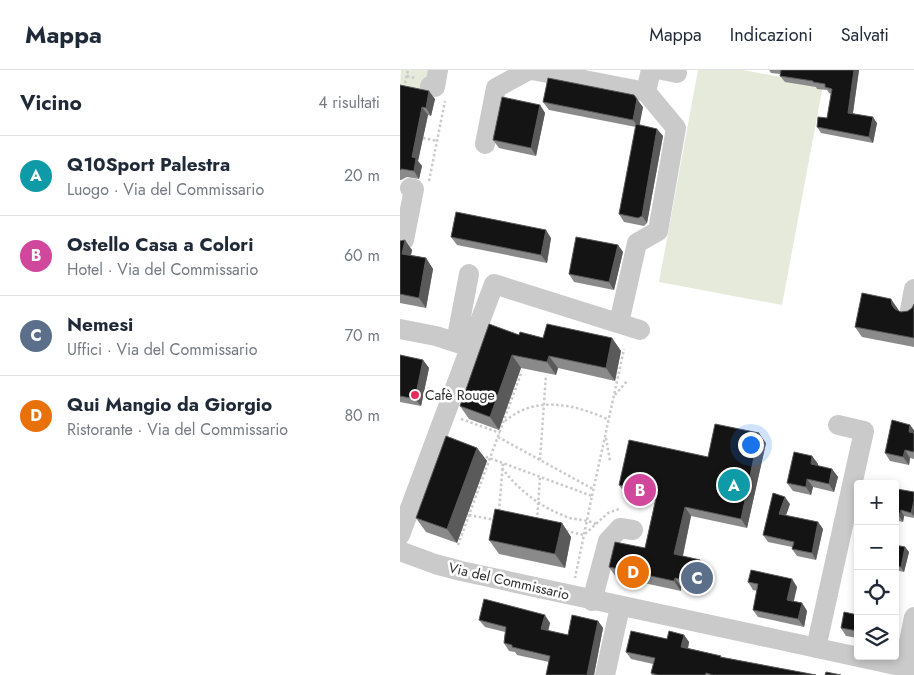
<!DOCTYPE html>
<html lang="it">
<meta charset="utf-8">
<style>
body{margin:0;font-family:Jost,sans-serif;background:#f2f2f3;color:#1f2937}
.controls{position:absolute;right:15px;bottom:15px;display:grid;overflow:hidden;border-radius:5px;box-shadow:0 2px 8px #0003}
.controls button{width:45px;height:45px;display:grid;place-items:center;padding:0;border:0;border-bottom:1px solid #e0e1e3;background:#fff;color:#1f2937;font:25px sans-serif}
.you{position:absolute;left:350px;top:374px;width:18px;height:18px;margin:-12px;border:4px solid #fff;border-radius:50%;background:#1a73e8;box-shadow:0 0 0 8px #1a73e833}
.badge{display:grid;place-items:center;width:32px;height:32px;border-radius:50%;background:#d93025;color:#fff;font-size:16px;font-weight:700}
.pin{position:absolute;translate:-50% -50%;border:2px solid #fff;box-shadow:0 1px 5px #0006}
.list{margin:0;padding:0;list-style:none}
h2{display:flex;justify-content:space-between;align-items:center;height:65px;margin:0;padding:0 20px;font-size:21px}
h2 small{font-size:16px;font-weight:400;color:#747a83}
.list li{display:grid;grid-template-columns:32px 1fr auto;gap:15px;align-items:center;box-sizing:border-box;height:80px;padding:0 20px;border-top:1px solid #e0e1e3}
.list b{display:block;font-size:19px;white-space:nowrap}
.list p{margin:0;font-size:16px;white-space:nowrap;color:#747a83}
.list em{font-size:16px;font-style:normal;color:#747a83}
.icon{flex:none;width:28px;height:28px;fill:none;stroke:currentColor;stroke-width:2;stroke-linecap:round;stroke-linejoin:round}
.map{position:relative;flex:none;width:514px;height:605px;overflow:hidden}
header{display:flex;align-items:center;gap:30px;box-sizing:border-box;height:70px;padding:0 25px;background:#fff;border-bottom:1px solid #e0e1e3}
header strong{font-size:24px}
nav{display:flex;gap:28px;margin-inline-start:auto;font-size:18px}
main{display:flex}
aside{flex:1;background:#fff}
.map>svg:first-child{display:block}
.green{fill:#e5eada}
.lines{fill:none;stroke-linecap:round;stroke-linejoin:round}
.path{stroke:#cacaca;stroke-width:2.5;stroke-dasharray:2.5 2.5;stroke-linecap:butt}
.minor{stroke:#cacaca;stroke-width:20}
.wall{fill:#8a8a8a}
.shaded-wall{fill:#5a5a5a}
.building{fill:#141414;stroke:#5a5a5a}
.poi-dot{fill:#e52d59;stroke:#fff;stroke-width:2}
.labels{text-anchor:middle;stroke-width:5;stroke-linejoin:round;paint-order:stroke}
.poi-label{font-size:14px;fill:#2d2d2d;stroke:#fff;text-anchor:start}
.street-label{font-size:14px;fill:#2d2d2d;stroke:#fff}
</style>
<header>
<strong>Mappa</strong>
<nav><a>Mappa</a><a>Indicazioni</a><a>Salvati</a></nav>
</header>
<main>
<aside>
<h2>Vicino<small>4 risultati</small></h2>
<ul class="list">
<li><span class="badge" style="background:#0f9aa8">A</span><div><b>Q10Sport Palestra</b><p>Luogo · Via del Commissario</p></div><em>20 m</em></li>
<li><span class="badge" style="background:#d1479c">B</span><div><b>Ostello Casa a Colori</b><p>Hotel · Via del Commissario</p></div><em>60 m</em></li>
<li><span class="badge" style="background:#5c6f8a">C</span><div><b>Nemesi</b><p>Uffici · Via del Commissario</p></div><em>70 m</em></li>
<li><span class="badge" style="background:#e8710a">D</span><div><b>Qui Mangio da Giorgio</b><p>Ristorante · Via del Commissario</p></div><em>80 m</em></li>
</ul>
</aside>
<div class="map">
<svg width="514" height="605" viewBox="0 0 514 605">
<rect width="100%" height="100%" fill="#fff"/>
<path class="green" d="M 1,0 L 33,0 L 25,22 L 0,17 Z
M 298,0 L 343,0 L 423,15 L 382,235 L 259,212 Z"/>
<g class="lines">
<path class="path" d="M 7,6 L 15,8
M 0,21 L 4,18 L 8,0
M 23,68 L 37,71
M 29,111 L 45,31
M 215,325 L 227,311
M 61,349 L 100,363
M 105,351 C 136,325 175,334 209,350
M 98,367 L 193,419
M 206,368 L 210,391
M 81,385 L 192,426 L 175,508
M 140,390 L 146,305
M 102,398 C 119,421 143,439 170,448 C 179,450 188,450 196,454
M 192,426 L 224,279
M 99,441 L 103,393
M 69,445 L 95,450
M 137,450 L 140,407
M 166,461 L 184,465 L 208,443 L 219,439
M 58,475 L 122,301"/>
<path class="minor" d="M 132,0 L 246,22 L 276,58 L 258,161 L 237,173 L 219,253
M 262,0 L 277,3
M 30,16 L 35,17 L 38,0
M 246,22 L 251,0
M 85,74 L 96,18 L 129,0
M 4,170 L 14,119 L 10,118
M 510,240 L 514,219
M 0,259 L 36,266 L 70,277
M 56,272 L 69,204
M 0,465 L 94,214 L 240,260
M 0,481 L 35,494 L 61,501 L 514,599
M 192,531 L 208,471 L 220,458 L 233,460
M 416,578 L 464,361 L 438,355
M 504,597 L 514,547
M 205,605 L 220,537"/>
</g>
<path class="wall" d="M 369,0 L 459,0 L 453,43 L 477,53 L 473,73 L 421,63 L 417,57 L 427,48 L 431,24 L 429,23 L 427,20 L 417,19 L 416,17 L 385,12 L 380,6 L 380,4 L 371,3 Z
M 0,15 L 35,29 L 31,46 L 28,45 L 18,91 L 22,96 L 19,109 L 7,107 L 1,110 L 0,110 Z
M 143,32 L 243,37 L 239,55 L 257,59 L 263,66 L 247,153 L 244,156 L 224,152 L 219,144 L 236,57 L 149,40 Z
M 140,35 L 145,43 L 136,86 L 99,78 L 93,70 Z
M 51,167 L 151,168 L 147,193 L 57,175 Z
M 0,171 L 12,180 L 11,185 L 26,188 L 33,199 L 26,238 L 0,233 Z
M 218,175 L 223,182 L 214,220 L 174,212 L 169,204 Z
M 514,234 L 514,277 L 462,267 L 455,257 L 498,239 L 499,241 L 501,242 L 508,241 L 512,238 Z
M 119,265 L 143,268 L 212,268 L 221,281 L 215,311 L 158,298 L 156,305 L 121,298 L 99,360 L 69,349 L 60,336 Z
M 0,285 L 23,290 L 29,298 L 21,336 L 0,332 Z
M 514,360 L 514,389 L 510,388 L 509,395 L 490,391 L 485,383 Z
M 366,373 L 347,458 L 291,446 L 283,486 L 300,490 L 306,499 L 302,522 L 281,517 L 281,521 L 216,507 L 209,497 L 245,478 L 255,431 L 226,425 L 219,415 L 308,387 Z
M 77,378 L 87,391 L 57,473 L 26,462 L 16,448 Z
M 412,386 L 418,394 L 418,396 L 432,399 L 438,407 L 434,422 L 413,417 L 411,425 L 393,421 L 387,413 Z
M 514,422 L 514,448 L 504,446 L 503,452 L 495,450 L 495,425 Z
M 390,434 L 386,445 L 418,452 L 423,459 L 416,490 L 397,486 L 392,479 L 392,477 L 368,472 L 363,465 Z
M 162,453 L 171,467 L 165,498 L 99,484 L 89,470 Z
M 495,475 L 505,477 L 509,482 L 504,502 L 495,500 Z
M 392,509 L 397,517 L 394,531 L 402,533 L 407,541 L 404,557 L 358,547 L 353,540 L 357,521 L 353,520 L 348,512 Z
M 458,545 L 458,568 L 446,566 L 441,558 Z
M 79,550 L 150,553 L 148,560 L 168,565 L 198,551 L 203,558 L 194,605 L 146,605 L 149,592 L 117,585 L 115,582 L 109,581 L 104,573 L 105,562 L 85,557 Z
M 284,565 L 289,572 L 288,578 L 321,586 L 322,587 L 416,605 L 252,605 L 251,603 L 253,594 L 231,589 L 226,582 L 267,569 Z"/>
<path class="shaded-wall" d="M 454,0 L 459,0 L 452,49 L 448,43 Z
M 29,21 L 35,29 L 31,46 L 26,38 Z
M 237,29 L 243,37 L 239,58 L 233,50 Z
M 140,35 L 145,43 L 136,86 L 131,78 Z
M 22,37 L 28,45 L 18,91 L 22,96 L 19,109 L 14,101 L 12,87 Z
M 473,47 L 477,53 L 473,73 L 469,67 Z
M 257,59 L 263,66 L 247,153 L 242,146 Z
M 146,160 L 151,168 L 147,193 L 141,185 Z
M 5,170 L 12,180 L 9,194 L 2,184 Z
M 218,175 L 223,182 L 214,220 L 209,212 Z
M 26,188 L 33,199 L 26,238 L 19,228 Z
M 491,229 L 498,239 L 499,244 L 492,235 Z
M 212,268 L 221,281 L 215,311 L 206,298 Z
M 112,285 L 121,298 L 99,360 L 90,347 Z
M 149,286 L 158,298 L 156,305 L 147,292 Z
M 23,290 L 29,298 L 21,336 L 15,329 Z
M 510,355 L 514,360 L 514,370 L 509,362 Z
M 359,363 L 366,373 L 347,458 L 341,449 Z
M 77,378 L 87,391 L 57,473 L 47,459 Z
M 505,380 L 510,388 L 509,395 L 503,387 Z
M 412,386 L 418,394 L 416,402 L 411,394 Z
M 432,399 L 438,407 L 434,422 L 429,414 Z
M 407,409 L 413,417 L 411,425 L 406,417 Z
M 385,427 L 390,434 L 384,451 L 379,444 Z
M 514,431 L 514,446 L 511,443 Z
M 285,437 L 291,446 L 281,494 L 274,484 Z
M 501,440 L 504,446 L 503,452 L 499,446 Z
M 418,452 L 423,459 L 416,490 L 412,483 Z
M 162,453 L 171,467 L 165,498 L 155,484 Z
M 505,477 L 509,482 L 504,502 L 501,497 Z
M 300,490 L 306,499 L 302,522 L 295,512 Z
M 275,508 L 281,517 L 281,521 L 274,511 Z
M 392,509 L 397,517 L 392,537 L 387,530 Z
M 402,533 L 407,541 L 404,557 L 398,549 Z
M 145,545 L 150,553 L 147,566 L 141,559 Z
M 198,551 L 203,558 L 194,605 L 187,605 Z
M 284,565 L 289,572 L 287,584 L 281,577 Z"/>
<path class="building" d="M 381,0 L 454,0 L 448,43 L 473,47 L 469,67 L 417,57 L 418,47 L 427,48 L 432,19 L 425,17 L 425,14 L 413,12 L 413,11 L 380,6 Z
M 148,8 L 234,25 L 237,29 L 233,50 L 143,32 Z
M 0,15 L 29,21 L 26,38 L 22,37 L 12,87 L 16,88 L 14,101 L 2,99 L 0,100 Z
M 102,27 L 140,35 L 131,78 L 93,70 Z
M 236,54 L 257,59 L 242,146 L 238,148 L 219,144 Z
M 56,142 L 146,160 L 141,185 L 51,167 Z
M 176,167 L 218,175 L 209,212 L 169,204 Z
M 5,170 L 2,184 L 26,188 L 19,228 L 0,224 L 0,171 Z
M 462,223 L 491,229 L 492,235 L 495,239 L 501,242 L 508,241 L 512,238 L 514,234 L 514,268 L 455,257 Z
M 89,254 L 119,265 L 120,262 L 143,268 L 147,254 L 212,268 L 206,298 L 149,286 L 147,292 L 112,285 L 90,347 L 60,336 Z
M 0,285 L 23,290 L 15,329 L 0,326 Z
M 492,350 L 510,355 L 509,362 L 514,363 L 514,382 L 505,380 L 503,387 L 485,383 Z
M 315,354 L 359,363 L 341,449 L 285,437 L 274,484 L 300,490 L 295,512 L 275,508 L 274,511 L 209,497 L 215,472 L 245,478 L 257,424 L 219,415 L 229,370 L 308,387 Z
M 46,366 L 77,378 L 47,459 L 16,448 Z
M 394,382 L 412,386 L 411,394 L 432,399 L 429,414 L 407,409 L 406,417 L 387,413 Z
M 497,419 L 514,422 L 514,431 L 511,443 L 501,440 L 499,446 L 495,446 L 495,425 L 496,425 Z
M 373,423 L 385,427 L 379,444 L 418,452 L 412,483 L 392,479 L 394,472 L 363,465 Z
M 95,439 L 162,453 L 155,484 L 89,470 Z
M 495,475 L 505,477 L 501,497 L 495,496 Z
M 351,500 L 392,509 L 387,530 L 402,533 L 398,549 L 353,540 L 358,514 L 348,512 Z
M 84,529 L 145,545 L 141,559 L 168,565 L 172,545 L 198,551 L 187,605 L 146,605 L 150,586 L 112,577 L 112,575 L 104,573 L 106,557 L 79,550 Z
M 444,542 L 458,545 L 458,561 L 441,558 Z
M 231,561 L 267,569 L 269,561 L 284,565 L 281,577 L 321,586 L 320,587 L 416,605 L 313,605 L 306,603 L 305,605 L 258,605 L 251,603 L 255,588 L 226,582 Z
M 426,602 L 441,605 L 425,605 Z"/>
<circle class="poi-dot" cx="15" cy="325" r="5"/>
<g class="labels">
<g class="poi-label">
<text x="25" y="330">Cafè Rouge</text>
</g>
<g class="street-label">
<text transform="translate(109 511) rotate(13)" y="5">Via del Commissario</text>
</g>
</g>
</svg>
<div class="controls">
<button>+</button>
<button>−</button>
<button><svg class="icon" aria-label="locate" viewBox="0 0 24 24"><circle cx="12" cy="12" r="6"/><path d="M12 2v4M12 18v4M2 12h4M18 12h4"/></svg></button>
<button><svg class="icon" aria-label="layers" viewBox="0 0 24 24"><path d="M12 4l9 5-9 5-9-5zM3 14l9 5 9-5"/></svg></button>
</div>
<div class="you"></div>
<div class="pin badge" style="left:334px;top:415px;background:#0f9aa8">A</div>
<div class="pin badge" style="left:240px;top:420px;background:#d1479c">B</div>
<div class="pin badge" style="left:297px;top:508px;background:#5c6f8a">C</div>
<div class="pin badge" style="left:233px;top:502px;background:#e8710a">D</div>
</div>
</main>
